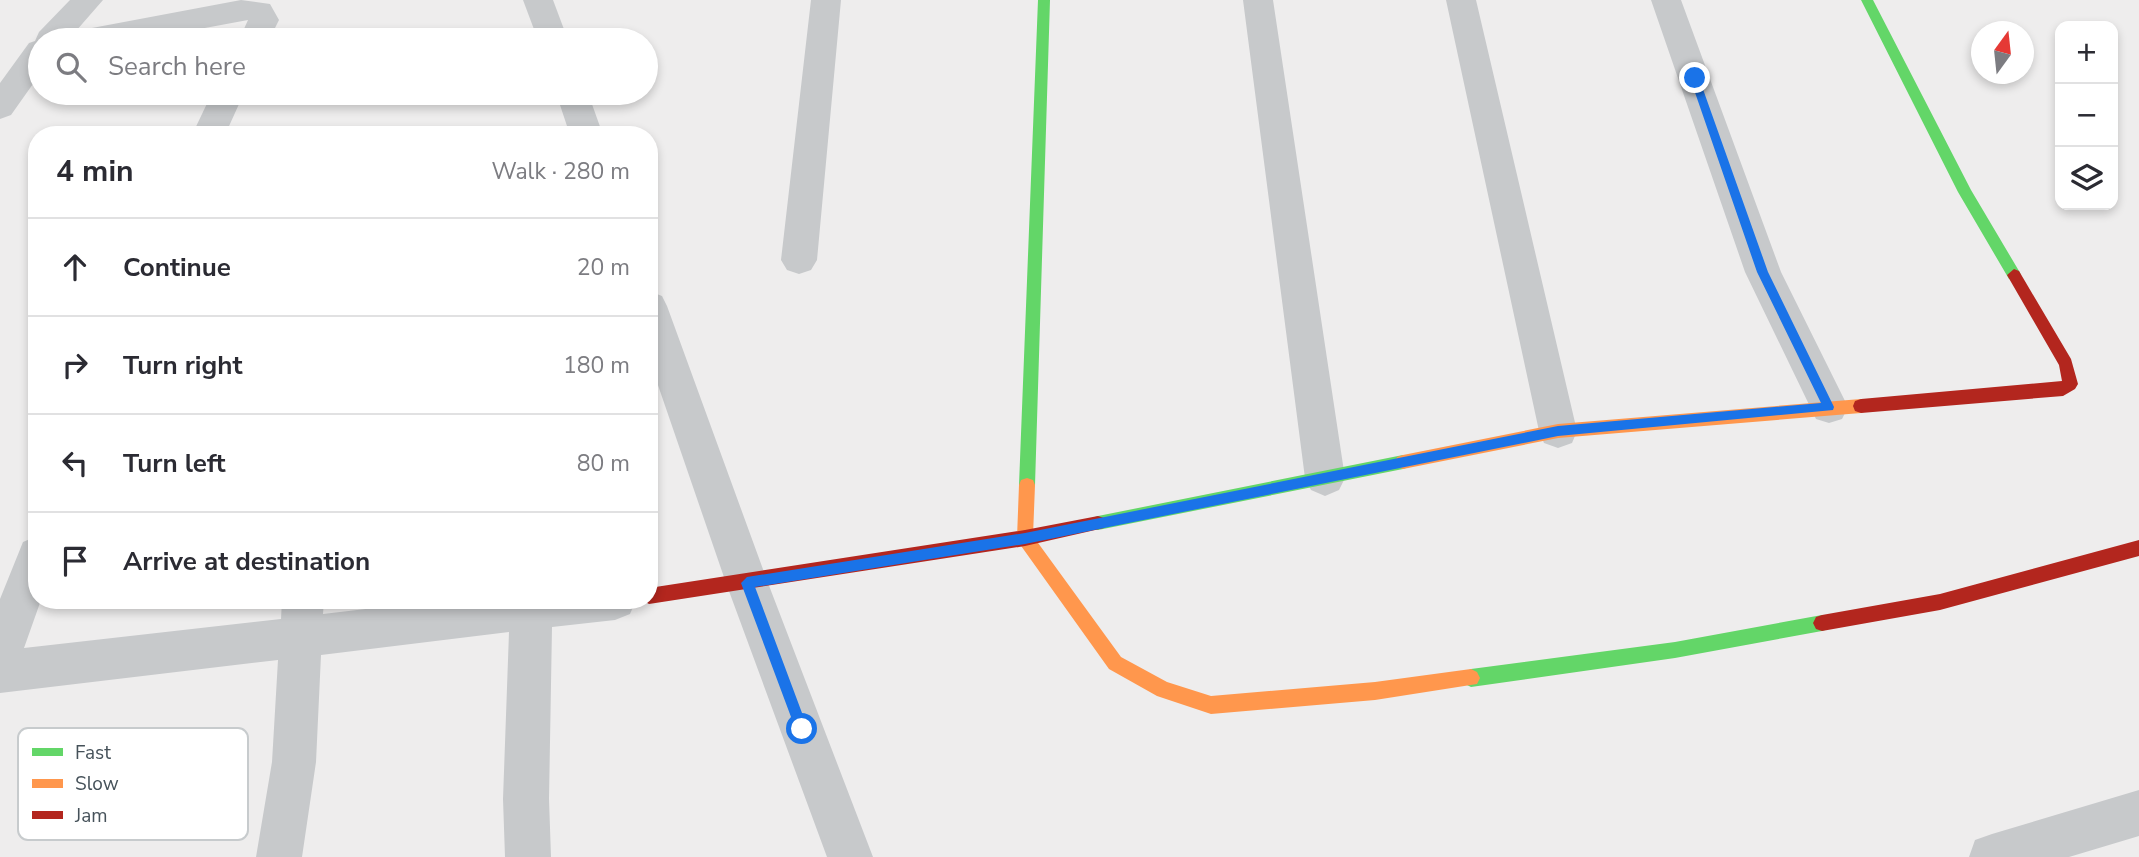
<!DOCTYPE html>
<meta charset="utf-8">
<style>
body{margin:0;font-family:"Nunito Sans",sans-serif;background:#f2f2f3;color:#2b2b33}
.controls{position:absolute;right:21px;top:21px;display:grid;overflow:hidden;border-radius:14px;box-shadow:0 4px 10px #0003}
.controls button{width:63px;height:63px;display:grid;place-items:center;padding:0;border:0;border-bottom:2px solid #e1e1e2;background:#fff;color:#2b2b33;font:35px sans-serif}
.compass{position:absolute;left:1971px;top:21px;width:63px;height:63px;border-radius:50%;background:#fff;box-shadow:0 4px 10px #0003;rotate:15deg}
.stop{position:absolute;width:21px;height:21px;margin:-16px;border:5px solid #1a73e8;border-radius:50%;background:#fff}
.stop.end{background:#1a73e8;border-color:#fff;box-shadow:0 2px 7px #0008}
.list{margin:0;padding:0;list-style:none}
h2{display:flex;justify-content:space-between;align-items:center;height:91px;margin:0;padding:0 28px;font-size:30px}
h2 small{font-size:23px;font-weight:400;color:#7c7c81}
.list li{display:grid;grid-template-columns:46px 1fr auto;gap:21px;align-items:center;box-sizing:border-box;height:98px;padding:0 28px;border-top:2px solid #e1e1e2}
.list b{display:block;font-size:26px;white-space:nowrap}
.list em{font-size:23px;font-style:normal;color:#7c7c81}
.icon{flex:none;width:38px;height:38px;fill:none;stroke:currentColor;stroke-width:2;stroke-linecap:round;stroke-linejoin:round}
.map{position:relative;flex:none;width:2139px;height:857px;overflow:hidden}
.search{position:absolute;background:#fff;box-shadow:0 4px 10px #0003;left:28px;top:28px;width:630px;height:77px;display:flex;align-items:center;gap:18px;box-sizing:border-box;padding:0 24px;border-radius:38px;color:#7c7c81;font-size:26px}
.panel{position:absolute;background:#fff;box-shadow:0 4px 10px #0003;left:28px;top:126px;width:630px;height:483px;border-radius:28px}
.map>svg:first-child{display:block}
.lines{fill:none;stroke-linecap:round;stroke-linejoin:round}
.street{fill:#c7c9cb;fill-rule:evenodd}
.fast{fill:#63d668;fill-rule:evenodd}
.slow{fill:#ff974d;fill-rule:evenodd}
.jam{fill:#b3261e;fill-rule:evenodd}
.route{fill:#1a73e8}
.key{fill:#fff;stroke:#c7cbcd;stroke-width:2}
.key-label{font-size:19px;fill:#455159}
</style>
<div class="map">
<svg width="2139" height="857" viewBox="0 0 2139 857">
<rect width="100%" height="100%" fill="#eeeded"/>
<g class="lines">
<path class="street" d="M 70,0 L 103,0 L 76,31 L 241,0 L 270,4 L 279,20 L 269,40 L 239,40 L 248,20 L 140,40 L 40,40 L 40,74 L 11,115 L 0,119 L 0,83 L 29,43 L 35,41 L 39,32 Z
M 523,0 L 553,0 L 568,40 L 538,40 Z
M 811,0 L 841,0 L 817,260 L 811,270 L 799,274 L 787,270 L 781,260 Z
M 1243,0 L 1273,0 L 1345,478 L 1339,490 L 1325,496 L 1311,490 L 1305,478 Z
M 1446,0 L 1476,0 L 1577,431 L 1572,443 L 1558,448 L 1544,443 L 1539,431 Z
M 1651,0 L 1681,0 L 1781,272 L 1848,407 L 1842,419 L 1829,423 L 1816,419 L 1745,272 Z
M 212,93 L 244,93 L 225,135 L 192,135 Z
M 556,93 L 588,93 L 603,135 L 570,135 Z
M 649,291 L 662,296 L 667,306 L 768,583 L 873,857 L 827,857 L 726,583 L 649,359 Z
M 37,536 L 37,600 L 41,600 L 24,648 L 281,619 L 282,600 L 324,600 L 323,614 L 442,600 L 636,600 L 630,614 L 615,620 L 552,627 L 549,799 L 551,857 L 505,857 L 503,799 L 509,632 L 321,655 L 316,762 L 302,857 L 256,857 L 272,762 L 278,660 L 0,693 L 0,599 L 23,542 Z
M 2139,790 L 2139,836 L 2069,857 L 1969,857 L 1975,840 L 1992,834 Z"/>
<path class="fast" d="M 1038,0 L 1050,0 L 1035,485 L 1033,490 L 1027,492 L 1021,490 L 1019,485 Z
M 1861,0 L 1873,0 L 1971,190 L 2019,271 L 2021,275 L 2019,279 L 2009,279 L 1958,192 Z
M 1403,455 L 1409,457 L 1411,462 L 1409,467 L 1403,469 L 1098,530 L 1092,528 L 1090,523 L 1092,518 L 1098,516 Z
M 1822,615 L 1828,617 L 1831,623 L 1828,629 L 1822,631 L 1675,658 L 1471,687 L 1465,684 L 1462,678 L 1465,672 L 1471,669 L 1675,642 Z"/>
<path class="slow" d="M 1861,399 L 1867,401 L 1869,406 L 1867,411 L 1861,413 L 1558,438 L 1403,469 L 1397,467 L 1395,462 L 1397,457 L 1403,455 L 1558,424 Z
M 1027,478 L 1033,480 L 1035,485 L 1033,536 L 1121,657 L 1167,682 L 1211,696 L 1375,682 L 1471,669 L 1477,672 L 1480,678 L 1477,684 L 1375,700 L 1211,714 L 1157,696 L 1109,669 L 1019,543 L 1017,538 L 1019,485 L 1021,480 Z"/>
<path class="jam" d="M 2014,269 L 2019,271 L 2071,359 L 2078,384 L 2075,389 L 2063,396 L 1861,413 L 1855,411 L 1853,406 L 1855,401 L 1861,399 L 2062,381 L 2059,365 L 2007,275 Z
M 1098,516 L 1104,518 L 1106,523 L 1104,528 L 1025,546 L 649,604 L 642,600 L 649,600 L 649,588 L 1025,530 Z
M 2139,540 L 2139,556 L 1940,610 L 1822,631 L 1816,629 L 1813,623 L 1816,617 L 1822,615 L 1940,594 Z"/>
</g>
<path class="route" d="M 1695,75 L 1699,78 L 1768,272 L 1834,407 L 1833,410 L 1558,436 L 1025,544 L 755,587 L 808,729 L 802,735 L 797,733 L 741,583 L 747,577 L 1025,533 L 1558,426 L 1821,403 L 1757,272 L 1690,78 Z"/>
<rect x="18" y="728" width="230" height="112" rx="10" class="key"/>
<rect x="32" y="748" width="31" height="8" fill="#63d668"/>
<rect x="32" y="779" width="31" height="9" fill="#ff974d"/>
<rect x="32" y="811" width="31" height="8" fill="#b3261e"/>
<g class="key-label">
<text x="75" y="759">Fast</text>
<text x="75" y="790">Slow</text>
<text x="75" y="822">Jam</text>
</g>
</svg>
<div class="controls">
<button>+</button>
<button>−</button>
<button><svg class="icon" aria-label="layers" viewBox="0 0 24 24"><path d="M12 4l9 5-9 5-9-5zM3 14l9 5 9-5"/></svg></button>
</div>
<svg class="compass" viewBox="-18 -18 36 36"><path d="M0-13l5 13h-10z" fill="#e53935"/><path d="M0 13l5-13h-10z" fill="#7c7c81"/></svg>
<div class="stop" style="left:802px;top:729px"></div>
<div class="stop end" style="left:1695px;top:78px"></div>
<div class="search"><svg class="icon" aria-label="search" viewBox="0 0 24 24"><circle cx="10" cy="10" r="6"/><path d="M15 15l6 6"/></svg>Search here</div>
<section class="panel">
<h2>4 min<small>Walk · 280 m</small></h2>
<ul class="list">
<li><svg class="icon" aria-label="ahead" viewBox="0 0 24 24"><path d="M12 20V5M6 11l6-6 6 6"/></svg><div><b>Continue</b></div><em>20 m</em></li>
<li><svg class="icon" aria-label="right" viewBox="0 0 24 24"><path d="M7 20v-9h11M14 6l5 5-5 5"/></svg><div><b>Turn right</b></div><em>180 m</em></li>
<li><svg class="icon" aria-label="left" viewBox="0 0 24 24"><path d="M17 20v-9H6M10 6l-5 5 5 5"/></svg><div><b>Turn left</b></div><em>80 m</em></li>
<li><svg class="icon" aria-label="arrive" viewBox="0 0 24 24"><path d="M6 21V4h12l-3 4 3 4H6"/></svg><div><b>Arrive at destination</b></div></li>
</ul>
</section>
</div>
